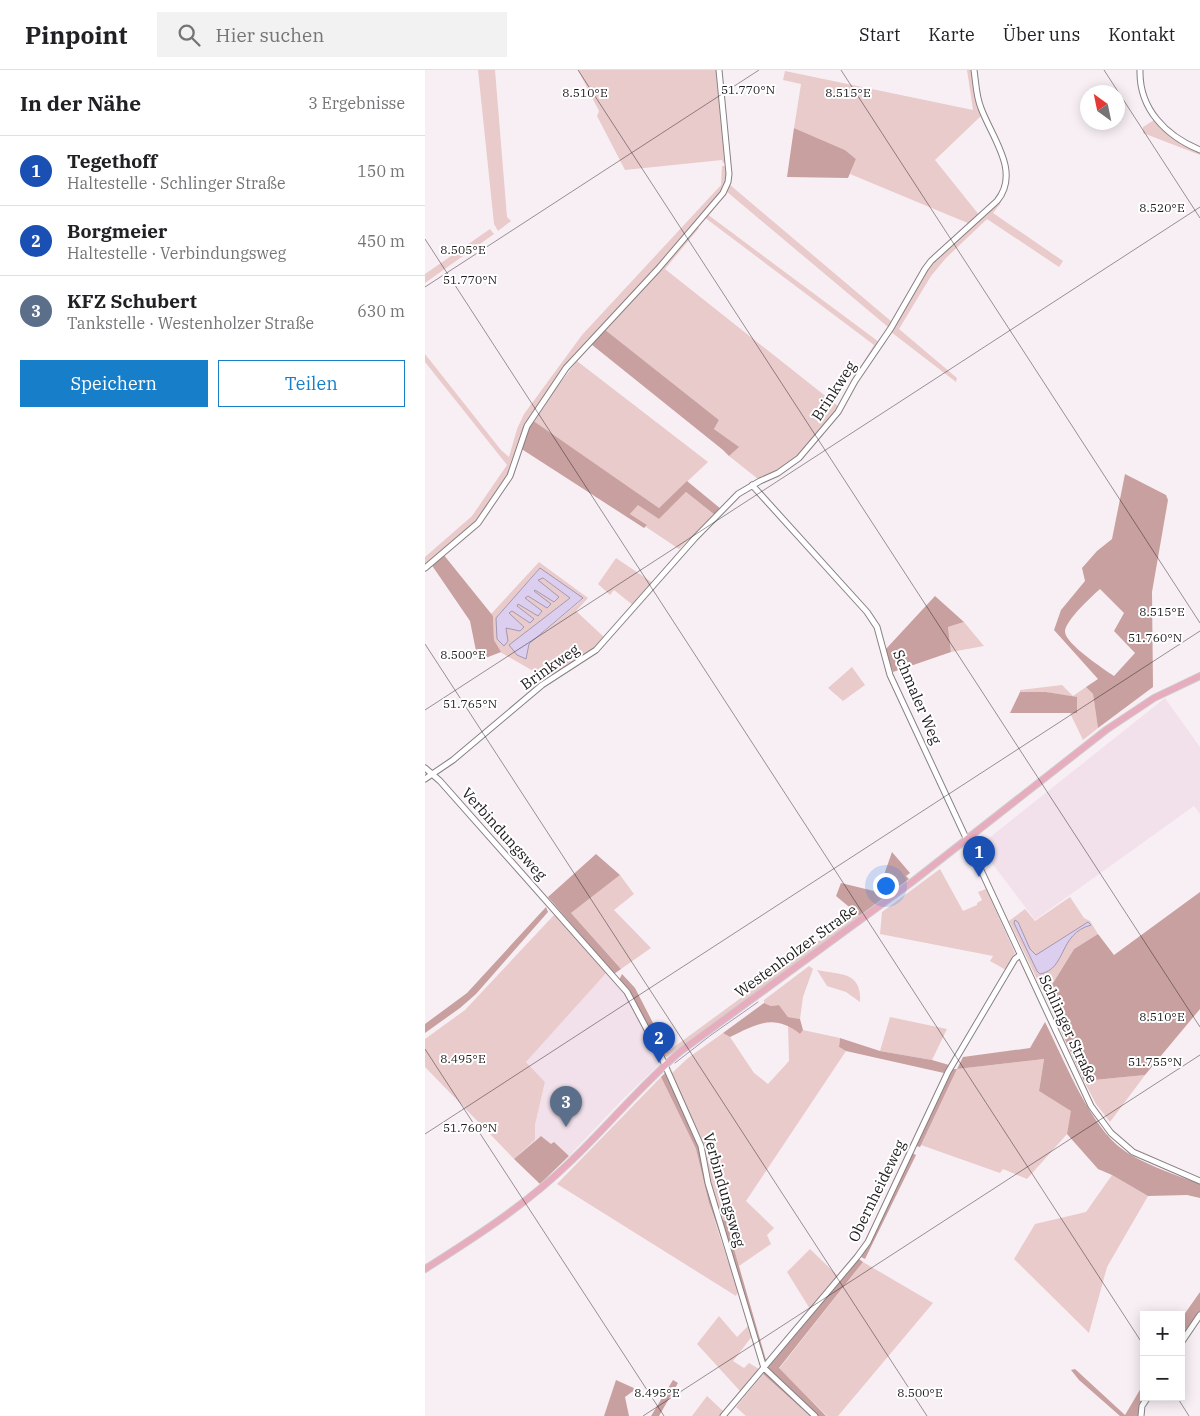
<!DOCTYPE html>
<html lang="de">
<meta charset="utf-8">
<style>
body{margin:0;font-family:"IBM Plex Serif",serif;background:#f2f2f2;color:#202124}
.controls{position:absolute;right:15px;bottom:15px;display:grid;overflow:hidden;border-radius:0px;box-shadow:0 2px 12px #0003}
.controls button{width:45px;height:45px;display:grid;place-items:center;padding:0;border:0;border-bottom:1px solid #e0e0e0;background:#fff;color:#202124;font:25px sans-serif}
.compass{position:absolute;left:655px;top:15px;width:45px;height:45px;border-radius:50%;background:#fff;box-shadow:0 2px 12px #0003;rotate:327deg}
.you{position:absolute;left:460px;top:815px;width:18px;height:18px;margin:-12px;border:4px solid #fff;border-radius:50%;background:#1a73e8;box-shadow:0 0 0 8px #1a73e833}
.badge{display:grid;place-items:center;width:32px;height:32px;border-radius:50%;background:#177fca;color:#fff;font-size:16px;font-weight:700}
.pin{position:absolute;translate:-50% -41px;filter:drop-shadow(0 1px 2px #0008)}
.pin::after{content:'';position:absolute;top:26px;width:18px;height:15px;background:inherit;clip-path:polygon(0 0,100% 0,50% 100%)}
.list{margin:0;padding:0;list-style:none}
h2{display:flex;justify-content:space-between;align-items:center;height:65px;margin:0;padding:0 20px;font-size:21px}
h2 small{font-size:16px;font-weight:400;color:#757577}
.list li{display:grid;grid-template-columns:32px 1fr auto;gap:15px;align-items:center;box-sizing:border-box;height:70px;padding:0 20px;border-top:1px solid #e0e0e0}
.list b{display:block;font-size:19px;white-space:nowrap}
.list p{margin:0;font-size:16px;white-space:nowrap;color:#757577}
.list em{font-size:16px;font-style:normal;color:#757577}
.actions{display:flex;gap:10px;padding:15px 20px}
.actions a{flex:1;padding:11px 0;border:1px solid #177fca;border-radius:0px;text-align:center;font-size:18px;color:#177fca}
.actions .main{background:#177fca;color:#fff}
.icon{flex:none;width:28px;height:28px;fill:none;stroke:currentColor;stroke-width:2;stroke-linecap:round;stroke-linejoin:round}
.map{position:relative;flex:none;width:775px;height:1346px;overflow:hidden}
header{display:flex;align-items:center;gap:30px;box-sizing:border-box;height:70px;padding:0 25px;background:#fff;border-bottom:1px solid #e0e0e0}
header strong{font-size:24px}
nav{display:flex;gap:28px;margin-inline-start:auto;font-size:18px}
.search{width:350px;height:45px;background:#f2f2f2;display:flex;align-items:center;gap:12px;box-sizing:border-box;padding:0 18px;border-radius:0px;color:#757577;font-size:19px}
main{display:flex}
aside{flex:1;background:#fff}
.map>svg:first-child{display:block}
.built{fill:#f2e1eb}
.green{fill:#e9cbcb;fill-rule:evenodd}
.forest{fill:#c8a09f;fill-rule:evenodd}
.water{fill:#dbceef;stroke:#a298b0}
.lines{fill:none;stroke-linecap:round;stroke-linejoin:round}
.stream{stroke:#a298b0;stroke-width:1}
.minor-casing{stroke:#888084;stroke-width:7}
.major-casing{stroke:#cecdcd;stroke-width:8}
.minor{stroke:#fff;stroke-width:5}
.major{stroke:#e8acbf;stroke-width:6}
.ticks{fill:none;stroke:#1e1b1d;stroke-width:1;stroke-opacity:0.45}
.labels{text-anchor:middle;stroke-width:4;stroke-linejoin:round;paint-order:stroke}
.street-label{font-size:15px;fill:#1e1b1d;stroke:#fff}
.ticks-label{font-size:12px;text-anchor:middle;fill:#1e1b1d;stroke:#fff;stroke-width:4;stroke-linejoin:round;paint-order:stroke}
</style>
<header>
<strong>Pinpoint</strong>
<div class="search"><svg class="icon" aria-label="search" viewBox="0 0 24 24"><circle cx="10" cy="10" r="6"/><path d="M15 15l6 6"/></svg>Hier suchen</div>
<nav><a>Start</a><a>Karte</a><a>Über uns</a><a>Kontakt</a></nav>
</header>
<main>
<aside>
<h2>In der Nähe<small>3 Ergebnisse</small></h2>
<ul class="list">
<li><span class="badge" style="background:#1a4fb4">1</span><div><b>Tegethoff</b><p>Haltestelle · Schlinger Straße</p></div><em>150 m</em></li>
<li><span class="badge" style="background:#1a4fb4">2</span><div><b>Borgmeier</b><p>Haltestelle · Verbindungsweg</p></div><em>450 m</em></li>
<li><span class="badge" style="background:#5c6f8a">3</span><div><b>KFZ Schubert</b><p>Tankstelle · Westenholzer Straße</p></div><em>630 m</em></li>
</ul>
<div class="actions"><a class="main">Speichern</a><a>Teilen</a></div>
</aside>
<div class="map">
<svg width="775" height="1346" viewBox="0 0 775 1346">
<rect width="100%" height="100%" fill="#f8eff4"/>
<path class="built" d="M 740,628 L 775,677 L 775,744 L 769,736 L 610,850 L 554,776 Z
M 183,901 L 201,922 L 236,990 L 236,993 L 200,1027 L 144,1086 L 129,1073 L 127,1075 L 116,1066 L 110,1070 L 110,1055 L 120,1012 L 101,992 Z"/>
<path class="green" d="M 53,0 L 70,0 L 82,147 L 86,151 L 73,161 L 69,154 Z
M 153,0 L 292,0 L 301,92 L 298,93 L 297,90 L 200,100 L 172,46 L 174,41 Z
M 542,0 L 548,0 L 557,45 L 510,90 L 555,146 L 545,154 L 425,104 L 431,89 L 420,80 L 369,58 L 376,14 L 358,10 L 360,1 L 548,40 Z
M 729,50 L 742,64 L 775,82 L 775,85 L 718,63 L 718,57 Z
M 297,96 L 302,96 L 302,111 L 297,121 L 227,203 L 141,297 L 97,362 L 84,405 L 52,452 L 0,495 L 0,487 L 47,446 L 82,395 L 0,292 L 0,284 L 76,380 L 84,387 L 92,359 L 99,344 L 157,265 L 296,115 Z
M 304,114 L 467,252 L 463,257 L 301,121 Z
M 572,131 L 576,131 L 575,134 L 568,143 L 638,191 L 634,197 L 562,149 L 521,188 L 506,206 L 474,259 L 532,308 L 531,312 L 466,262 L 504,196 Z
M 282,144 L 454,272 L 437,299 L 434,299 L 449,275 L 279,147 Z
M 271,155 L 274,158 L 240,199 L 413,336 C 403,353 377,385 361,395 C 353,401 342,405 333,409 L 304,386 L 313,377 L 289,359 L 294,350 L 180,260 L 235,200 Z
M 65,159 L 69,164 L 0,213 L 0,204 Z
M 152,291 L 283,392 L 234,438 L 109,352 L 132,317 Z
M 261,422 L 289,444 L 254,479 L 221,457 L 222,455 L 205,444 L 213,434 L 234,449 Z
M 191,488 L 228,513 L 209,536 L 189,520 L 185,525 L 173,514 Z
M 114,492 L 163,528 L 151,541 L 180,568 L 162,585 L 122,609 L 75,582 L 69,570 L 68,546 L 66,544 ZM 115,498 L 158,529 L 92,585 L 84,575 L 145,528 L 117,508 L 112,510 L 134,527 L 129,532 L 110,519 L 109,521 L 125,534 L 122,538 L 103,526 L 100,528 L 117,541 L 113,546 L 94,534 L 92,536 L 109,549 L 105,553 L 87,540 L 83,544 L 95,561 L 81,557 L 71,548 Z
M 539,552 L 559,576 L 526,582 L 523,557 Z
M 427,597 L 440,615 L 418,631 L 403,618 Z
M 637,615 L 648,626 L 661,617 L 668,624 L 673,658 L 658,670 L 645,643 L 652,642 L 651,627 L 647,627 L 621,622 L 595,622 L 595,620 Z
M 515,799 L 538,841 L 552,835 L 552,833 L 557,830 L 553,822 L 561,819 L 590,883 L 581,900 L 565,891 L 568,886 L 455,864 L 457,842 Z
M 195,805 L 209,824 L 189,840 L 226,878 L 196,899 L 146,843 Z
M 645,827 L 659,848 L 665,851 L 673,864 L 649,879 L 620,926 L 584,851 L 600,839 L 610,851 Z
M 432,843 L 435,846 L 242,987 L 238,985 Z
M 129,845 L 132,846 L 183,901 L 101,992 L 120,1012 L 110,1055 L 110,1070 L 89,1089 L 0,997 L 0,969 L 40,940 Z
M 384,896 L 388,899 L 378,927 L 375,949 L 363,947 L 354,935 L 346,936 L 339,933 L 339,930 Z
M 392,900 C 415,905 437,901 435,932 L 421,922 L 402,916 Z
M 465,947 L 522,959 L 507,990 L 455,981 Z
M 363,955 L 375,964 L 378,960 L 415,968 L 414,977 L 421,981 L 321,1131 L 349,1158 L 342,1165 L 346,1174 L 314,1196 L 301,1151 L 296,1149 L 286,1112 L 279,1073 L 254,1021 L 247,1003 L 263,988 L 298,963 L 305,967 L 329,1003 L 343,1014 L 364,991 Z
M 619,989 L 614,1021 L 647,1041 L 642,1064 L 602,1109 L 578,1099 L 575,1103 L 496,1075 L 532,999 Z
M 720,1005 L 685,1052 L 671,1034 L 659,1011 Z
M 236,1007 L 271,1079 L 284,1133 L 313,1222 L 311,1226 L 132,1114 Z
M 687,1105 L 723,1126 L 682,1197 L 664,1263 L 589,1189 L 610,1154 L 661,1142 Z
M 385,1179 L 414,1207 L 385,1239 L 362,1202 Z
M 438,1192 L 508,1233 L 413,1346 L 402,1346 L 354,1299 Z
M 294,1246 L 312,1267 L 325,1254 L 328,1265 L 308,1291 L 319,1298 L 324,1293 L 334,1299 L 315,1321 L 272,1274 Z
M 338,1304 L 385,1346 L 321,1346 L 311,1337 Z
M 282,1326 L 298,1341 L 294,1346 L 267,1346 Z"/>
<path class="forest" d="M 369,58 L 420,80 L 431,89 L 423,108 L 362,107 Z
M 179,259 L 294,350 L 289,359 L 314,377 L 304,386 L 298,380 L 166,274 Z
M 107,350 L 234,438 L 262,411 L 296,439 L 290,445 L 261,422 L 234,449 L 213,435 L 205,444 L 222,455 L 219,458 L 95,378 L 100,363 Z
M 700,404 L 741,425 L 743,430 L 727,522 L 728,617 L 673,658 L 668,624 L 661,617 L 673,609 L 629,560 L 636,540 L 660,511 L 657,498 L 672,481 L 687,469 ZM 675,519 L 699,543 L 689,561 L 710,583 L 689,606 C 679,599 639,573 640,561 C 641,550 667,526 675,519 Z
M 18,484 L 68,546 L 69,570 L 76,582 L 53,591 L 45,551 L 6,494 Z
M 510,526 L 539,552 L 523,557 L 526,582 L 468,602 L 460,580 Z
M 595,622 L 621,622 L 652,627 L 652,643 L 585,643 Z
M 467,782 L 485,803 L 481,806 L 484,809 L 435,846 L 411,826 L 416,813 L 453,822 Z
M 171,784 L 195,805 L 146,843 L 196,899 L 189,904 L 123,827 Z
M 775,822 L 775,939 L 720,1005 L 659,1011 L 620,926 L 649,879 L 673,864 L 689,885 Z
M 121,837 L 123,842 L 51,924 L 35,938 L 0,963 L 0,954 L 42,923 Z
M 197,904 L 210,918 L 243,982 L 238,985 L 194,910 Z
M 339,933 L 346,936 L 354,935 L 363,947 L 375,949 L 378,960 L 375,964 C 349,943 332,954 305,967 L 298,963 Z
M 620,952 C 638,988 662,1048 692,1075 C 713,1093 749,1104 775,1114 L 775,1128 L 762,1125 L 723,1126 L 687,1105 L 673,1099 L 642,1064 L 646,1041 L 614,1021 L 619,989 L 532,999 L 496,1075 L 495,1077 L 491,1076 L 526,1003 L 528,999 L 532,999 L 538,987 L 605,978 Z
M 415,968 L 455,981 L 507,990 L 524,995 L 519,1003 L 421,981 L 414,977 Z
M 240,1003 L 275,1076 L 297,1167 L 296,1167 L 284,1133 L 271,1079 L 236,1007 Z
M 116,1066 L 126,1074 L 129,1072 L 144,1086 L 115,1114 L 89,1089 Z
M 487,1083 L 491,1085 L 440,1189 L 436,1187 L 444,1172 Z
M 296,1149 L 301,1151 L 341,1290 L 339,1292 Z
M 434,1189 L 438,1192 L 354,1298 L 401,1346 L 385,1346 L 338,1304 Z
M 775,1222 L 775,1241 L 756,1269 L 756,1249 Z
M 650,1299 L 700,1345 L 719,1313 L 719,1327 L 720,1327 L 715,1335 L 713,1346 L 695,1346 L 654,1310 L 646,1300 Z
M 191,1310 L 211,1319 L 200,1327 L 204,1346 L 179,1346 Z
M 248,1310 L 253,1313 L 234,1346 L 226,1346 Z"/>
<path class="water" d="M 115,498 L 158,528 L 104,574 L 101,589 L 92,585 L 84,575 L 145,528 L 118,508 L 113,510 L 134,527 L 129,532 L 110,520 L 109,521 L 126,534 L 122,538 L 103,526 L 100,528 L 117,541 L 113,546 L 93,534 L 92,536 L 109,549 L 105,553 L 87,541 L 84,543 L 99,557 L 95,561 L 81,558 L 83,571 L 79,576 L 72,569 L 71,548 Z
M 590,850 L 593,852 L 605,879 L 611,885 L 663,852 L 666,855 C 633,864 642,899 615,904 L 612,901 L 589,853 Z"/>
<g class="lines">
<path class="stream" d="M 250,993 L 286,965 L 333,932"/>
<g class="minor-casing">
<path id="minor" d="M 715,0 C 714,39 741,66 775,80
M 327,415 L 442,542 L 452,557 L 465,605 L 666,1036 L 686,1063 L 708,1082 L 775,1111
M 0,498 L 53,453 L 85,406 L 102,356 L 141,298 L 233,199 L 298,123 L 303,112 L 304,104 L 294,0
M 0,698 L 15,711 L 202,922 L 235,984 L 276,1076 L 283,1113 L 339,1298 L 390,1346
M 0,709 L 28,690 L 117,615 L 171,580 L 270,468 L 313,424 L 335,411 L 353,403 L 374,388 L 413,342 L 430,311 L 466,258 L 500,199 L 506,191 L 572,131 C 596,102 567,68 556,38 C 551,26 551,13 549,0
M 756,1273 L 775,1245
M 298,1346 L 432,1187 L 443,1172 L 523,1002 L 590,889 L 595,885
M 716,1346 L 717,1336 L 723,1327"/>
</g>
<g class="major-casing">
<path id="major" d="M 0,1199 C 52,1166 102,1134 146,1091 C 184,1055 216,1015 256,981 L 487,812 L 681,660 L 729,628 L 775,606"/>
</g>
<use href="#minor" class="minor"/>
<use href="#major" class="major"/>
</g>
<path class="ticks" d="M 153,0 L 775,957M 416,0 L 775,553M 679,0 L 775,148M 0,169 L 719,1276M 0,217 L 334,0M 0,574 L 502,1346M 0,640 L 775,137M 0,979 L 239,1346M 0,1064 L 775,561M 752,1327 L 764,1346M 218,1346 L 775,985"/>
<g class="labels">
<g class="street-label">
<text transform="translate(409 321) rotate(-57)" y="5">Brinkweg</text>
<text transform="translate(125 597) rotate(-35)" y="5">Brinkweg</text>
<text transform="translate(492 627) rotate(67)" y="5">Schmaler Weg</text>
<text transform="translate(79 764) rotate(48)" y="5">Verbindungsweg</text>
<text transform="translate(371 881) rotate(-36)" y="5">Westenholzer Straße</text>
<text transform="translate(643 959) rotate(65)" y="5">Schlinger Straße</text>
<text transform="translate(299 1120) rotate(74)" y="5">Verbindungsweg</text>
<text transform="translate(452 1121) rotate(-64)" y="5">Obernheideweg</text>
</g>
</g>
<g class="ticks-label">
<text x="323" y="24">51.770°N</text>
<text x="423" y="27">8.515°E</text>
<text x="160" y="27">8.510°E</text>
<text x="737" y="142">8.520°E</text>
<text x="38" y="184">8.505°E</text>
<text x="45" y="214">51.770°N</text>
<text x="737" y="546">8.515°E</text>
<text x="730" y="572">51.760°N</text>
<text x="38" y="589">8.500°E</text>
<text x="45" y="638">51.765°N</text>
<text x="737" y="951">8.510°E</text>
<text x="38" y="993">8.495°E</text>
<text x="730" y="996">51.755°N</text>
<text x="45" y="1062">51.760°N</text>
<text x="232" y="1327">8.495°E</text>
<text x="495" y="1327">8.500°E</text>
</g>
</svg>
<div class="controls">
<button>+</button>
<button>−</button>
</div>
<svg class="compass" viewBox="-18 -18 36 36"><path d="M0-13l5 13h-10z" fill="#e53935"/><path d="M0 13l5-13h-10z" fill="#757577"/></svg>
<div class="you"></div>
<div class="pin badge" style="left:554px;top:807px;background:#1a4fb4">1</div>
<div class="pin badge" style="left:234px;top:993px;background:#1a4fb4">2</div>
<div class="pin badge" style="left:141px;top:1057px;background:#5c6f8a">3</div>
</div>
</main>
